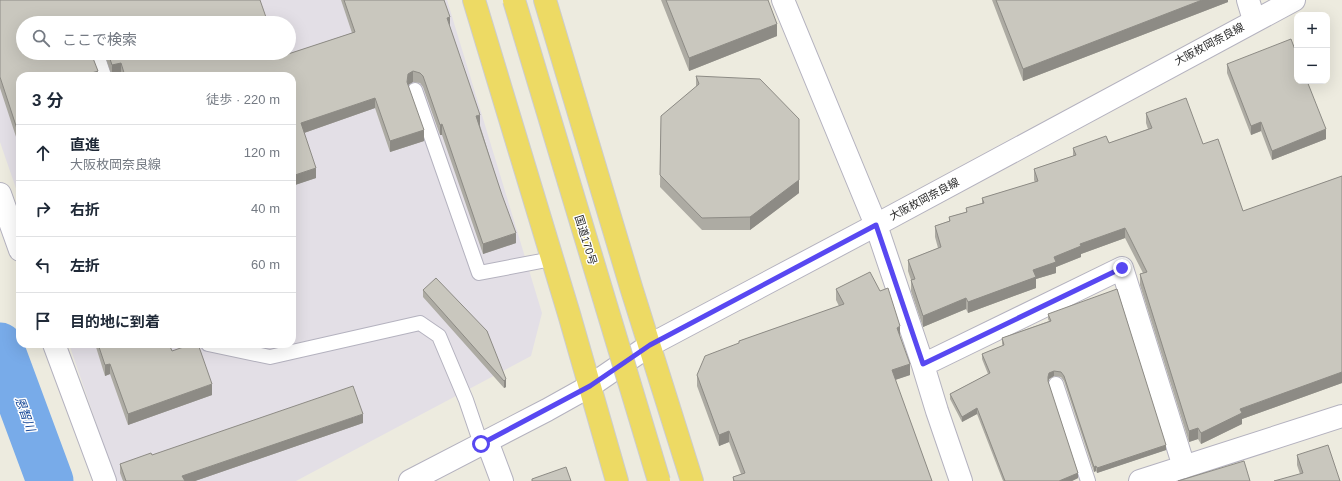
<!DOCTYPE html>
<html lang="ja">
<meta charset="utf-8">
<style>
body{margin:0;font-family:Arial,"Noto Sans JP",sans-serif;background:#f6f6f7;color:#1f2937}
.controls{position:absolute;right:12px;top:12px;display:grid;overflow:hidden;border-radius:8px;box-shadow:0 4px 16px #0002}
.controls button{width:36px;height:36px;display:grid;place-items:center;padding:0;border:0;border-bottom:1px solid #e0e1e3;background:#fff;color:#1f2937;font:20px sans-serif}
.stop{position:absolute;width:12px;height:12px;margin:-9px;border:3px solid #5848f1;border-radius:50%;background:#fff}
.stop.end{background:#5848f1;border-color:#fff;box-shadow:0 1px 4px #0008}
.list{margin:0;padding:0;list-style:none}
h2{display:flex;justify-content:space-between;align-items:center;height:52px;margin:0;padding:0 16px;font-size:17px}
h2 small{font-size:13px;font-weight:400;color:#747a83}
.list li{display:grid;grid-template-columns:26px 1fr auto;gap:12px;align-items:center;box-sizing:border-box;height:56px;padding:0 16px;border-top:1px solid #e0e1e3}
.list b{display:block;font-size:15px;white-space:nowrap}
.list p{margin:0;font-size:13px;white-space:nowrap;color:#747a83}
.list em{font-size:13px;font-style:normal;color:#747a83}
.icon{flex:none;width:22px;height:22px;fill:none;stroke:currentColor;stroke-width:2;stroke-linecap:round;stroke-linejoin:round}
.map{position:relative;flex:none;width:1342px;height:481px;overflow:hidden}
.search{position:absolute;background:#fff;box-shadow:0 4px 16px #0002;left:16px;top:16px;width:280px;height:44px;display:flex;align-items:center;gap:10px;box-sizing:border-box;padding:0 14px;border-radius:22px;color:#747a83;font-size:15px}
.panel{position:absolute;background:#fff;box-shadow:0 4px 16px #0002;left:16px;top:72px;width:280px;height:276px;border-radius:12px}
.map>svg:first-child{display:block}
.industrial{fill:#e3dfe6;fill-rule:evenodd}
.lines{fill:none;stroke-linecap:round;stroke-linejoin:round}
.river{stroke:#78abe9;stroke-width:47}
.service-casing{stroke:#b4b2bf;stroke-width:16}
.minor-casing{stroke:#b4b2bf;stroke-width:24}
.secondary-casing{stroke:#b4b2bf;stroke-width:24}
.trunk-casing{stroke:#ccc;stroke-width:24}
.service{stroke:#fff;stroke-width:14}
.minor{stroke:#fff;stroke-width:22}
.secondary{stroke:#fff;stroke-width:22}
.trunk{stroke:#edda64;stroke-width:22}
.trunk-bridge-casing{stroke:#ccc;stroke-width:24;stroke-linecap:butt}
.trunk-bridge{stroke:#edda64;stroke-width:22}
.wall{fill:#adaba3}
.shaded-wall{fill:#8d8b85}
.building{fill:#c9c7be;stroke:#8d8b85}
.route{stroke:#5848f1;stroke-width:5}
.labels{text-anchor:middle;stroke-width:3;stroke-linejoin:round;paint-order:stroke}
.street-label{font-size:11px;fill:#2c2c2c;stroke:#fff}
.water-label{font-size:12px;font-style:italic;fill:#144697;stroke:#fff}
</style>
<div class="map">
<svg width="1342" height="481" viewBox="0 0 1342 481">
<rect width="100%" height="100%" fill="#edebdf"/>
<path class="industrial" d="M 0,0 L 447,0 L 542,313 L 531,356 L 296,481 L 116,481 L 69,344 L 292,344 L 292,76 L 20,76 L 20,200 L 0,142 ZM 23,23 L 289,23 L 289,53 L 23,53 Z"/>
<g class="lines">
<path class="river" d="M 0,346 L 50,481"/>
<g class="service-casing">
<path id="service" d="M 98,58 L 104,76
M 415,90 L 479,273 L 552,259
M 208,344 L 270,357 L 420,323 L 439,336 L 466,400 L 481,444
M 1056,384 L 1088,481"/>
</g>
<g class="minor-casing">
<path id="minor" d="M 783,0 L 876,225 L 923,365 L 937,411 L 961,481
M 1248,0 L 1254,20
M 0,194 L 20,250
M 54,344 L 105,481
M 923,365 L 1122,268 L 1184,467
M 487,441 L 502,481
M 1140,481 L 1342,416"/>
</g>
<g class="secondary-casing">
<path id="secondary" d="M 410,481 L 547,410 L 590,386 L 650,345 L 876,225 L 1294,0"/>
</g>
<g class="trunk-casing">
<path id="trunk" d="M 474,0 L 569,314 L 617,481
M 545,0 L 631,287 L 692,481"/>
</g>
<use href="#service" class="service"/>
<use href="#minor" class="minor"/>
<use href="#secondary" class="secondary"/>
<use href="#trunk" class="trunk"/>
<g class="trunk-bridge-casing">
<path id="trunk-bridge" d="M 514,0 L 659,481"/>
</g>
<use href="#trunk-bridge" class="trunk-bridge"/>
</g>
<path class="wall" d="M 0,0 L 23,23 L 98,76 L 20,76 L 20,149 L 0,88 Z
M 341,0 L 444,0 L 450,27 L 516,243 L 483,254 L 442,135 L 440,135 L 423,87 L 420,83 L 413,82 L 408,85 L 424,141 L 390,152 L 375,108 L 304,133 L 316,178 L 292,186 L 292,76 L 122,76 L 121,73 L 112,76 L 104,53 L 278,53 L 279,57 L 352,33 Z
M 661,0 L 768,0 L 777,36 L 689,71 Z
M 992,0 L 1228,0 L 1228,2 L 1023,81 Z
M 1227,64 L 1326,139 L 1272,160 L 1261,131 L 1251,135 L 1227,73 Z
M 696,76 L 799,193 L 750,230 L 702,230 L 660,187 L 661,116 L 696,87 Z
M 1146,113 L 1203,144 L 1243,211 L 1342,176 L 1342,383 L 1242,419 L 1242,424 L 1201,444 L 1198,439 L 1189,442 L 1140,285 L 1140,274 L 1143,273 L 1125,238 L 1081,254 L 1081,257 L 1056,267 L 1056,273 L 1036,279 L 1036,288 L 968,313 L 966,309 L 923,327 L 911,291 L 911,280 L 908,271 L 908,260 L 938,248 L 935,237 L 935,226 L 949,221 L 949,217 L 966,212 L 966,208 L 982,203 L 982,198 L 1035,182 L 1034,180 L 1034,169 L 1073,156 L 1073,148 L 1109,143 L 1148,129 L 1146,123 Z
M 836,289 L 900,337 L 910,375 L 895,380 L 932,481 L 733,481 L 733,477 L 741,474 L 729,442 L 719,446 L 697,386 L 697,375 L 739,344 L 739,341 L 839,306 L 836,300 Z
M 423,290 L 487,331 L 506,387 L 504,388 L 423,297 Z
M 1048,314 L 1166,450 L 1097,473 L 1096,471 L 1094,472 L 1064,381 L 1061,377 L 1054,376 L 1049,379 L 1048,382 L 1078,478 L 1072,481 L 1003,481 L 977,414 L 962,422 L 950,399 L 950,394 L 988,374 L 982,359 L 982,354 L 1003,346 L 1002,344 L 1002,338 L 1049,321 L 1048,319 Z
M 95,344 L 169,344 L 172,351 L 212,395 L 128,425 L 110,374 L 105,376 Z
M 363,423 L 195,481 L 123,481 L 120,473 L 120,464 L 152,455 Z
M 1297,455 L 1340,481 L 1300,474 L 1297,465 Z"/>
<path class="shaded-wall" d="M 1202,0 L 1228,0 L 1228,2 L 1023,81 L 1023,69 Z
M 450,17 L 450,27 L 447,18 Z
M 777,24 L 777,36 L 689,71 L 689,58 Z
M 121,63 L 121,73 L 112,76 L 112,65 Z
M 98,71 L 98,76 L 82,76 Z
M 413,71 L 413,82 L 408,85 L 407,92 L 407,82 L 408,74 Z
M 375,98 L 375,108 L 301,134 L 301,123 Z
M 480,115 L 480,126 L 476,127 L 476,116 Z
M 799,119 L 799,193 L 750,230 L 750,217 Z
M 1261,122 L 1261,131 L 1251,135 L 1251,126 Z
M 442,124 L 442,135 L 440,135 L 440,125 Z
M 1326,129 L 1326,139 L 1272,160 L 1272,151 Z
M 424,130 L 424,141 L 390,152 L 390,141 Z
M 316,168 L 316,178 L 292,186 L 292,176 Z
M 1125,228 L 1125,238 L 1081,254 L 1081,257 L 1056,267 L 1056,273 L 1036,279 L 1036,288 L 968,313 L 968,302 L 1033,270 L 1054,257 L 1080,244 Z
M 516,233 L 516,243 L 483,254 L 483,244 Z
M 966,298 L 966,309 L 923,327 L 923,316 Z
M 900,326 L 900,337 L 897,339 L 897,328 Z
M 110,364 L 110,374 L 105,376 L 105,365 Z
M 910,364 L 910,375 L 892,381 L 892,370 Z
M 1054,371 L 1054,376 L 1049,379 L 1048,383 L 1048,377 L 1049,373 Z
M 1342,372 L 1342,383 L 1242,419 L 1242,424 L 1201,444 L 1201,433 L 1240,409 Z
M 506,379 L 506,387 L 504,388 L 504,381 Z
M 212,384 L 212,395 L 128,425 L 128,414 Z
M 977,408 L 977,414 L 962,422 L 962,417 Z
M 363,414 L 363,423 L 195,481 L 182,481 L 182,476 Z
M 1198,428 L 1198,439 L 1189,442 L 1189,431 Z
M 729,431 L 729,442 L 719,446 L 719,435 Z
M 1166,445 L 1166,450 L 1097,473 L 1097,468 Z
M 1096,466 L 1096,471 L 1094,472 L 1094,467 Z
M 1078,473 L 1078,478 L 1072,481 L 1059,481 Z"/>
<path class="building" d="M 0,0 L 260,0 L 268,23 L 23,23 L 23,53 L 91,53 L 98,71 L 82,76 L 20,76 L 20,138 L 0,77 Z
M 344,0 L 444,0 L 450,17 L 447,18 L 480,115 L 476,116 L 502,195 L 516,233 L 483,244 L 442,124 L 440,125 L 423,76 L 420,73 L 413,71 L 408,74 L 407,82 L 424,130 L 390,141 L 375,98 L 301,123 L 316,168 L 292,176 L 292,76 L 125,76 L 121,63 L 112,65 L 108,53 L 278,53 L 279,57 L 355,32 Z
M 666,0 L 768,0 L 777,24 L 689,58 Z
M 996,0 L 1202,0 L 1023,69 Z
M 1291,39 L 1297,55 L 1297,81 L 1307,81 L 1326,129 L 1272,151 L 1261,122 L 1251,126 L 1227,64 Z
M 696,76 L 760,79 L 799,119 L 799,180 L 750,217 L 702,218 L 660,175 L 661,116 L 699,84 Z
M 1186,98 L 1203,144 L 1218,139 L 1243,211 L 1342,176 L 1342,372 L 1240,409 L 1242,413 L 1201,433 L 1198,428 L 1189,431 L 1140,274 L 1147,272 L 1125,228 L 1080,244 L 1081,246 L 1054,257 L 1056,262 L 1033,270 L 1036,277 L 968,302 L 966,298 L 923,316 L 911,280 L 915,279 L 908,260 L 941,247 L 935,226 L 950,221 L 949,217 L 967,212 L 966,208 L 984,203 L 982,198 L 1038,181 L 1034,169 L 1076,155 L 1073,148 L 1106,136 L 1109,143 L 1152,128 L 1146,113 Z
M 870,272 L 880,291 L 888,288 L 900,326 L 897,328 L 910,364 L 892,370 L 932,481 L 734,481 L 733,477 L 745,473 L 729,431 L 719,435 L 697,375 L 705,356 L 739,343 L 739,341 L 844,304 L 836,289 Z
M 436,278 L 487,331 L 506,379 L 504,381 L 423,290 Z
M 1117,289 L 1166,445 L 1097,468 L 1096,466 L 1094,467 L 1064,376 L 1061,372 L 1054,371 L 1049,373 L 1048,377 L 1048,381 L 1078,473 L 1059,481 L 1005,481 L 977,408 L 962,417 L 950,394 L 990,373 L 982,354 L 1004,345 L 1002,338 L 1051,321 L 1048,314 Z
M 98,344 L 169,344 L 172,351 L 192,344 L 198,344 L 212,384 L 128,414 L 110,364 L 105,365 Z
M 353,386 L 363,414 L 182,476 L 185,481 L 126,481 L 120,464 L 151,453 L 152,455 Z
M 1328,445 L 1340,481 L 1274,481 L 1303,473 L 1297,455 Z
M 1244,461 L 1250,481 L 1178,481 Z
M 566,467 L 571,481 L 532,481 L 532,479 Z"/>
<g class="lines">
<path class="route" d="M 481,444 L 590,386 L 650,345 L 876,225 L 923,364 L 1122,268"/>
</g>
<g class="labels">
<g class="street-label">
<text transform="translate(1209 44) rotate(-28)" y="4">大阪枚岡奈良線</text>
<text transform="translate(924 199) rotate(-28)" y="4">大阪枚岡奈良線</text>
<text transform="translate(586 240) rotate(73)" y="4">国道170号</text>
</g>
<g class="water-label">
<text transform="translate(25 414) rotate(70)" y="4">恩智川</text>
</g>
</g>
</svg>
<div class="controls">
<button>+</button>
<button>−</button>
</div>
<div class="stop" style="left:481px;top:444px"></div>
<div class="stop end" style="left:1122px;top:268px"></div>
<div class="search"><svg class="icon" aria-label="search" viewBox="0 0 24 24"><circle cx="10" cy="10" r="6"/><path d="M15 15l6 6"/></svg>ここで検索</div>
<section class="panel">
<h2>3 分<small>徒歩 · 220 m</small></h2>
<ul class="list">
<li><svg class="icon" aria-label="ahead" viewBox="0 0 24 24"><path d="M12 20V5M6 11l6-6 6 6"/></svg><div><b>直進</b><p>大阪枚岡奈良線</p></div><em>120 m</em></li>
<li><svg class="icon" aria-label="right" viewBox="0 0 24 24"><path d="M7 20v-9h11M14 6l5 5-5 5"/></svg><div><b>右折</b></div><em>40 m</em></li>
<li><svg class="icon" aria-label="left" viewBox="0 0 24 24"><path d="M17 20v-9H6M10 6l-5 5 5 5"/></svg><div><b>左折</b></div><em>60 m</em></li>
<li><svg class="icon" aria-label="arrive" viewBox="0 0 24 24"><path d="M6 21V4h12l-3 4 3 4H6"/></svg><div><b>目的地に到着</b></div></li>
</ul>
</section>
</div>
